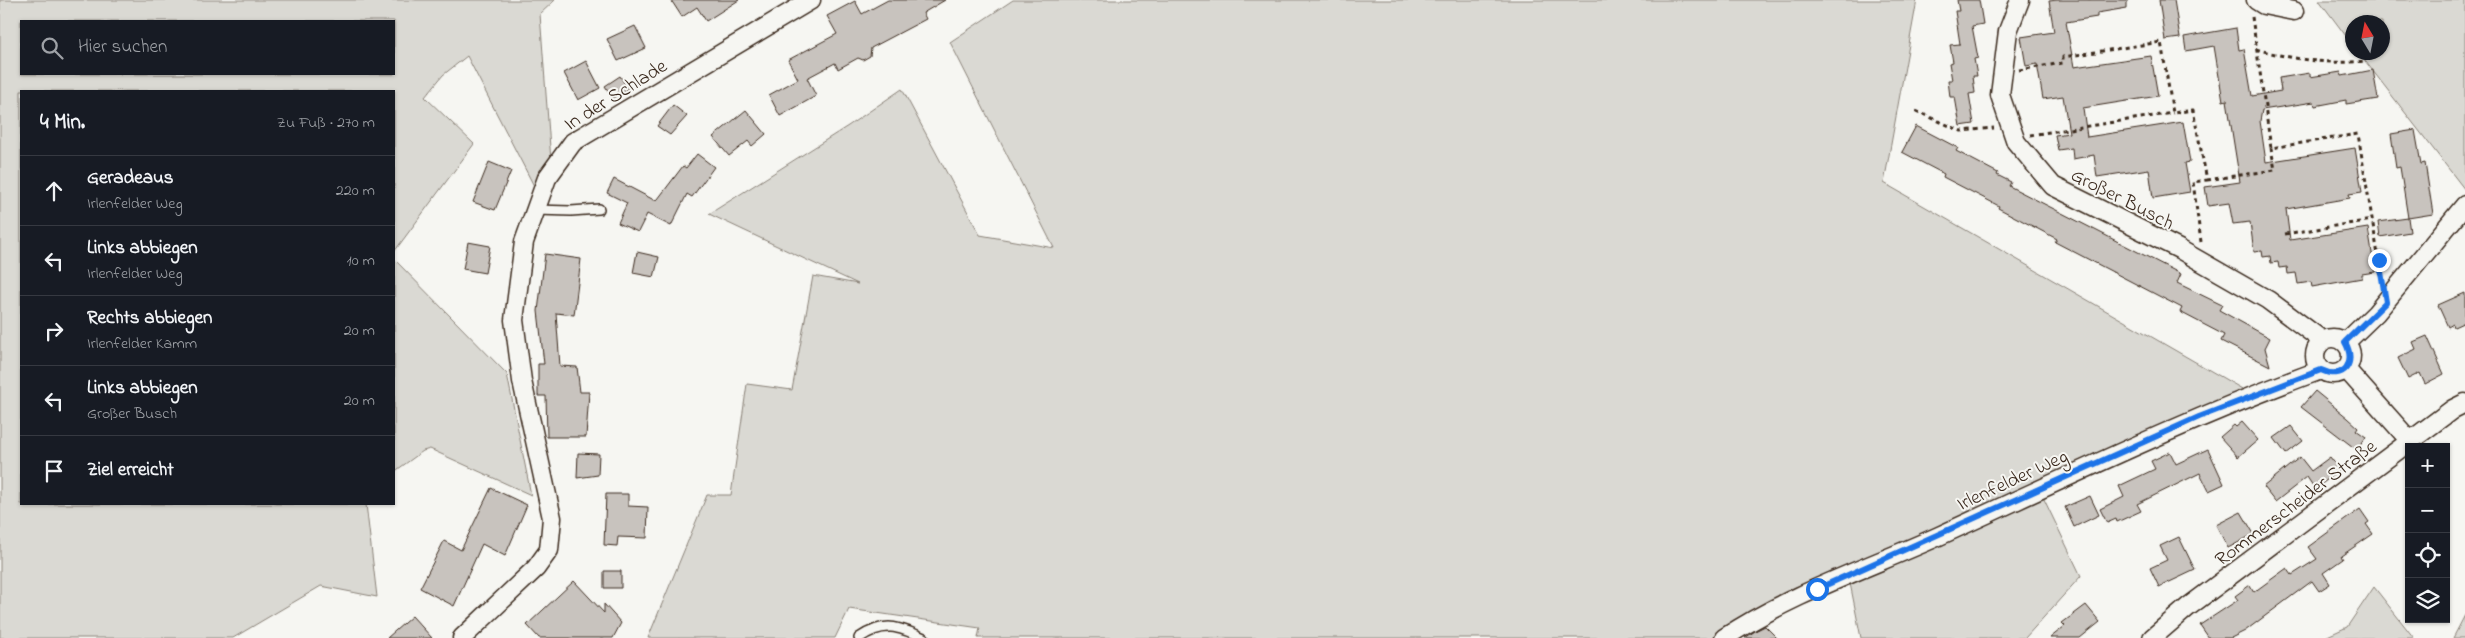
<!DOCTYPE html>
<html lang="de">
<meta charset="utf-8">
<style>
body{margin:0;font-family:"Indie Flower",sans-serif;background:#20242c;color:#f1f3f6}
.controls{position:absolute;right:15px;bottom:15px;display:grid;overflow:hidden;border-radius:0px;box-shadow:0 1px 4px #0004}
.controls button{width:45px;height:45px;display:grid;place-items:center;padding:0;border:0;border-bottom:1px solid #363941;background:#171b24;color:#f1f3f6;font:25px sans-serif}
.compass{position:absolute;left:2345px;top:15px;width:45px;height:45px;border-radius:50%;background:#171b24;box-shadow:0 1px 4px #0004;rotate:350deg}
.stop{position:absolute;width:15px;height:15px;margin:-11px;border:4px solid #1a73e8;border-radius:50%;background:#fff}
.stop.end{background:#1a73e8;border-color:#fff;box-shadow:0 1px 5px #0008}
.list{margin:0;padding:0;list-style:none}
h2{display:flex;justify-content:space-between;align-items:center;height:65px;margin:0;padding:0 20px;font-size:21px}
h2 small{font-size:16px;font-weight:400;color:#9ea1a6}
.list li{display:grid;grid-template-columns:32px 1fr auto;gap:15px;align-items:center;box-sizing:border-box;height:70px;padding:0 20px;border-top:1px solid #363941}
.list b{display:block;font-size:19px;white-space:nowrap}
.list p{margin:0;font-size:16px;white-space:nowrap;color:#9ea1a6}
.list em{font-size:16px;font-style:normal;color:#9ea1a6}
.icon{flex:none;width:28px;height:28px;fill:none;stroke:currentColor;stroke-width:2;stroke-linecap:round;stroke-linejoin:round}
.map{position:relative;flex:none;width:2465px;height:638px;overflow:hidden}
.search{position:absolute;background:#171b24;box-shadow:0 1px 4px #0004;left:20px;top:20px;width:375px;height:55px;display:flex;align-items:center;gap:12px;box-sizing:border-box;padding:0 18px;border-radius:0px;color:#9ea1a6;font-size:19px}
.panel{position:absolute;background:#171b24;box-shadow:0 1px 4px #0004;left:20px;top:90px;width:375px;height:415px;border-radius:0px}
.map>svg:first-child{display:block}
.green{fill:#dad9d3;stroke:#8a8278;fill-rule:evenodd}
.building{fill:#c8c3be;stroke:#3b2a1e}
.lines{fill:none;stroke-linecap:round;stroke-linejoin:round}
.lane-casing{stroke:#3b2a1e;stroke-width:12}
.street-casing{stroke:#3b2a1e;stroke-width:21}
.path{stroke:#3b2a1e;stroke-width:3;stroke-dasharray:4 4;stroke-linecap:butt}
.lane{stroke:#f6f6f2;stroke-width:9}
.street{stroke:#f6f6f2;stroke-width:18}
.route{stroke:#1a73e8;stroke-width:6}
.labels{text-anchor:middle;stroke-width:4;stroke-linejoin:round;paint-order:stroke}
.street-label{font-size:20px;fill:#3b2a1e;stroke:#f6f6f2}
</style>
<div class="map">
<svg width="2465" height="638" viewBox="0 0 2465 638">
<rect width="100%" height="100%" fill="#f6f6f2"/>
<filter id="ink" filterUnits="userSpaceOnUse"><feTurbulence type="fractalNoise" baseFrequency=".02" numOctaves="2"/><feDisplacementMap in="SourceGraphic" scale="10" xChannelSelector="R" yChannelSelector="G"/><feConvolveMatrix kernelMatrix="1 2 1 2 8 2 1 2 1" color-interpolation-filters="sRGB"/></filter>
<g filter="url(#ink)">
<path class="green" d="M 0,0 L 555,0 L 540,14 L 551,161 L 534,186 L 467,56 L 443,75 L 425,97 L 474,144 L 394,252 L 394,91 L 21,91 L 21,504 L 366,504 L 377,597 L 321,586 L 233,638 L 0,638 ZM 21,21 L 394,21 L 394,74 L 21,74 Z
M 1013,0 L 1917,0 L 1884,183 L 2244,390 L 2105,452 L 1717,638 L 978,638 L 980,628 L 849,609 L 835,638 L 648,638 L 707,495 L 731,495 L 747,384 L 792,390 L 813,276 L 858,284 L 709,214 L 848,126 L 902,89 L 980,235 L 1054,248 L 950,42 Z
M 2319,0 L 2465,0 L 2465,190 L 2359,53 L 2382,52 L 2382,22 L 2352,22 L 2352,44 Z
M 394,259 L 507,374 L 531,495 L 430,449 L 423,451 L 394,472 Z
M 2042,495 L 2081,576 L 2025,638 L 1861,638 L 1850,583 Z
M 2374,587 L 2414,638 L 2323,638 L 2347,627 Z
M 2465,615 L 2465,638 L 2453,638 Z"/>
<path class="building" d="M 671,0 L 739,0 L 706,21 L 697,7 L 682,17 Z
M 888,0 L 945,0 L 923,13 L 926,19 L 871,48 L 870,56 L 863,60 L 858,58 L 838,69 L 835,63 L 807,78 L 816,96 L 780,116 L 769,95 L 798,79 L 788,60 L 837,34 L 827,16 L 855,1 L 862,14 Z
M 1957,0 L 1979,0 L 1983,24 L 1972,26 L 1978,58 L 1974,59 L 1977,76 L 1973,76 L 1975,93 L 1969,94 L 1974,124 L 1960,126 L 1955,97 L 1950,97 L 1948,80 L 1952,80 L 1949,63 L 1953,62 L 1950,45 L 1960,44 L 1955,11 L 1959,11 Z
M 2057,0 L 2127,0 L 2127,8 L 2097,13 L 2097,17 L 2066,22 L 2074,67 L 2151,56 L 2158,96 L 2083,108 L 2087,137 L 2183,122 L 2190,162 L 2185,163 L 2190,192 L 2153,198 L 2149,169 L 2097,177 L 2094,155 L 2073,159 L 2072,148 L 2058,150 L 2055,135 L 2069,133 L 2063,96 L 2043,99 L 2037,64 L 2026,66 L 2021,37 L 2054,32 L 2049,1 Z
M 2159,0 L 2174,0 L 2180,38 L 2165,40 Z
M 635,26 L 646,48 L 618,61 L 607,39 Z
M 2236,28 L 2239,50 L 2244,49 L 2252,96 L 2281,91 L 2279,78 L 2310,73 L 2310,77 L 2341,72 L 2342,76 L 2373,70 L 2378,99 L 2346,104 L 2346,100 L 2315,106 L 2314,102 L 2262,110 L 2260,121 L 2266,162 L 2355,148 L 2362,192 L 2349,194 L 2350,198 L 2286,209 L 2290,240 L 2368,228 L 2375,272 L 2362,274 L 2362,278 L 2312,287 L 2311,282 L 2298,284 L 2296,273 L 2288,274 L 2287,267 L 2279,268 L 2278,262 L 2271,263 L 2270,256 L 2263,257 L 2262,251 L 2254,252 L 2250,222 L 2233,224 L 2229,203 L 2208,206 L 2205,187 L 2240,182 L 2227,100 L 2223,101 L 2214,46 L 2186,51 L 2184,37 Z
M 586,61 L 600,88 L 578,100 L 564,73 Z
M 620,76 L 628,89 L 613,98 L 605,86 Z
M 673,105 L 687,116 L 670,135 L 657,126 Z
M 746,110 L 766,134 L 752,146 L 748,141 L 729,156 L 713,137 Z
M 1916,126 L 1958,148 L 1956,151 L 1998,173 L 1997,175 L 2011,182 L 2009,186 L 2181,274 L 2177,283 L 2222,305 L 2219,310 L 2270,338 L 2265,348 L 2270,366 L 2221,341 L 2224,335 L 2180,312 L 2182,308 L 2055,242 L 2057,239 L 1998,208 L 1999,206 L 1943,177 L 1944,174 L 1902,152 Z
M 2415,130 L 2421,164 L 2425,163 L 2433,214 L 2408,218 L 2400,167 L 2396,168 L 2391,134 Z
M 697,154 L 714,167 L 692,197 L 687,194 L 671,226 L 647,214 L 638,232 L 618,223 L 627,203 L 607,193 L 614,179 L 654,200 L 658,199 L 683,166 L 686,168 Z
M 489,162 L 511,171 L 495,210 L 473,202 Z
M 2408,218 L 2410,232 L 2380,237 L 2378,222 Z
M 468,242 L 490,246 L 485,273 L 463,269 Z
M 637,252 L 659,257 L 654,277 L 633,273 Z
M 545,254 L 581,259 L 574,315 L 556,313 L 560,366 L 577,367 L 580,392 L 589,392 L 586,437 L 547,437 L 546,396 L 538,396 L 538,364 L 544,364 L 538,311 Z
M 2465,293 L 2465,322 L 2454,327 L 2453,324 L 2448,327 L 2438,305 Z
M 2427,336 L 2444,374 L 2425,384 L 2420,373 L 2408,379 L 2398,358 L 2416,349 L 2413,342 Z
M 2315,391 L 2348,418 L 2358,427 L 2356,430 L 2366,437 L 2357,450 L 2301,407 Z
M 2242,422 L 2258,440 L 2238,457 L 2220,437 L 2234,425 L 2236,427 Z
M 2291,426 L 2303,441 L 2286,454 L 2274,438 Z
M 2208,449 L 2224,484 L 2209,491 L 2200,473 L 2137,504 L 2141,511 L 2117,522 L 2116,519 L 2107,523 L 2100,509 L 2124,497 L 2119,486 L 2155,469 L 2151,461 L 2170,452 L 2176,464 Z
M 578,453 L 599,454 L 598,475 L 577,478 Z
M 2300,457 L 2311,471 L 2330,457 L 2340,470 L 2315,489 L 2307,477 L 2275,502 L 2263,487 Z
M 491,488 L 527,505 L 505,556 L 482,544 L 454,606 L 420,588 L 444,541 L 461,550 Z
M 606,494 L 628,494 L 628,506 L 648,507 L 647,538 L 618,537 L 617,546 L 604,545 Z
M 2090,496 L 2099,515 L 2074,527 L 2065,507 Z
M 2360,509 L 2369,522 L 2366,524 L 2373,534 L 2341,556 L 2343,559 L 2323,573 L 2330,584 L 2319,591 L 2312,581 L 2245,631 L 2231,638 L 2209,638 L 2200,625 L 2238,600 L 2235,596 L 2250,585 L 2254,592 L 2287,568 L 2292,575 L 2317,559 L 2308,547 Z
M 2241,512 L 2254,534 L 2228,548 L 2216,525 Z
M 2179,537 L 2195,570 L 2159,587 L 2150,568 L 2167,560 L 2160,546 Z
M 604,571 L 621,571 L 621,588 L 604,588 Z
M 574,581 L 604,613 L 604,604 L 621,623 L 613,638 L 539,638 L 527,625 Z
M 2086,605 L 2100,622 L 2080,638 L 2050,638 L 2065,626 L 2062,623 Z
M 412,616 L 432,638 L 387,638 Z
M 1765,626 L 1777,638 L 1745,638 L 1755,631 Z"/>
<g class="lines">
<g class="lane-casing">
<path id="lane" d="M 535,210 L 571,211 L 599,209
M 859,638 C 884,621 898,626 924,638"/>
</g>
<g class="street-casing">
<path id="street" d="M 2020,0 L 2008,31 L 2000,95 L 2016,142 L 2053,186 L 2179,249 L 2268,300 L 2323,341
M 2256,0 L 2264,5 L 2294,11
M2315 356a18 18 0 1 1 36 0a18 18 0 1 1-36 0Z
M 2345,343 L 2376,313 L 2465,205
M 2346,369 L 2411,442
M 462,638 L 536,568 L 549,550 L 552,518 L 522,381 L 514,320 L 524,242 L 547,178 L 573,142 L 811,0
M 1724,638 C 1790,594 1868,568 1939,536 C 2066,478 2191,417 2321,370
M 2152,638 L 2188,607 L 2453,409 L 2465,403"/>
</g>
<path class="path" d="M 2252,17 L 2271,148 L 2358,134 L 2382,279
M 2256,49 C 2291,59 2328,65 2364,61
M 2019,70 L 2063,63 L 2063,57 L 2161,42 L 2173,113 L 2193,110 L 2207,180 L 2193,182 L 2201,242
M 1916,111 L 1961,131 L 1994,128
M 2030,135 L 2173,113
M 2207,180 L 2275,170 L 2271,148
M 2285,234 L 2372,220"/>
<use href="#lane" class="lane"/>
<use href="#street" class="street"/>
</g>
</g>
<g class="lines" filter="url(#ink)">
<path class="route" d="M 1817,589 L 2199,417 L 2321,370 C 2344,381 2357,363 2345,342 L 2386,302 L 2379,260"/>
</g>
<g class="labels">
<g class="street-label">
<text transform="translate(615 94) rotate(-32)" y="7">In der Schlade</text>
<text transform="translate(2123 198) rotate(27)" y="7">Großer Busch</text>
<text transform="translate(2012 479) rotate(-25)" y="7">Irlenfelder Weg</text>
<text transform="translate(2295 502) rotate(-37)" y="7">Rommerscheider Straße</text>
</g>
</g>
</svg>
<div class="controls">
<button>+</button>
<button>−</button>
<button><svg class="icon" aria-label="locate" viewBox="0 0 24 24"><circle cx="12" cy="12" r="6"/><path d="M12 2v4M12 18v4M2 12h4M18 12h4"/></svg></button>
<button><svg class="icon" aria-label="layers" viewBox="0 0 24 24"><path d="M12 4l9 5-9 5-9-5zM3 14l9 5 9-5"/></svg></button>
</div>
<svg class="compass" viewBox="-18 -18 36 36"><path d="M0-13l5 13h-10z" fill="#e53935"/><path d="M0 13l5-13h-10z" fill="#9ea1a6"/></svg>
<div class="stop" style="left:1817px;top:589px"></div>
<div class="stop end" style="left:2379px;top:260px"></div>
<div class="search"><svg class="icon" aria-label="search" viewBox="0 0 24 24"><circle cx="10" cy="10" r="6"/><path d="M15 15l6 6"/></svg>Hier suchen</div>
<section class="panel">
<h2>4 Min.<small>Zu Fuß · 270 m</small></h2>
<ul class="list">
<li><svg class="icon" aria-label="ahead" viewBox="0 0 24 24"><path d="M12 20V5M6 11l6-6 6 6"/></svg><div><b>Geradeaus</b><p>Irlenfelder Weg</p></div><em>220 m</em></li>
<li><svg class="icon" aria-label="left" viewBox="0 0 24 24"><path d="M17 20v-9H6M10 6l-5 5 5 5"/></svg><div><b>Links abbiegen</b><p>Irlenfelder Weg</p></div><em>10 m</em></li>
<li><svg class="icon" aria-label="right" viewBox="0 0 24 24"><path d="M7 20v-9h11M14 6l5 5-5 5"/></svg><div><b>Rechts abbiegen</b><p>Irlenfelder Kamm</p></div><em>20 m</em></li>
<li><svg class="icon" aria-label="left" viewBox="0 0 24 24"><path d="M17 20v-9H6M10 6l-5 5 5 5"/></svg><div><b>Links abbiegen</b><p>Großer Busch</p></div><em>20 m</em></li>
<li><svg class="icon" aria-label="arrive" viewBox="0 0 24 24"><path d="M6 21V4h12l-3 4 3 4H6"/></svg><div><b>Ziel erreicht</b></div></li>
</ul>
</section>
</div>
